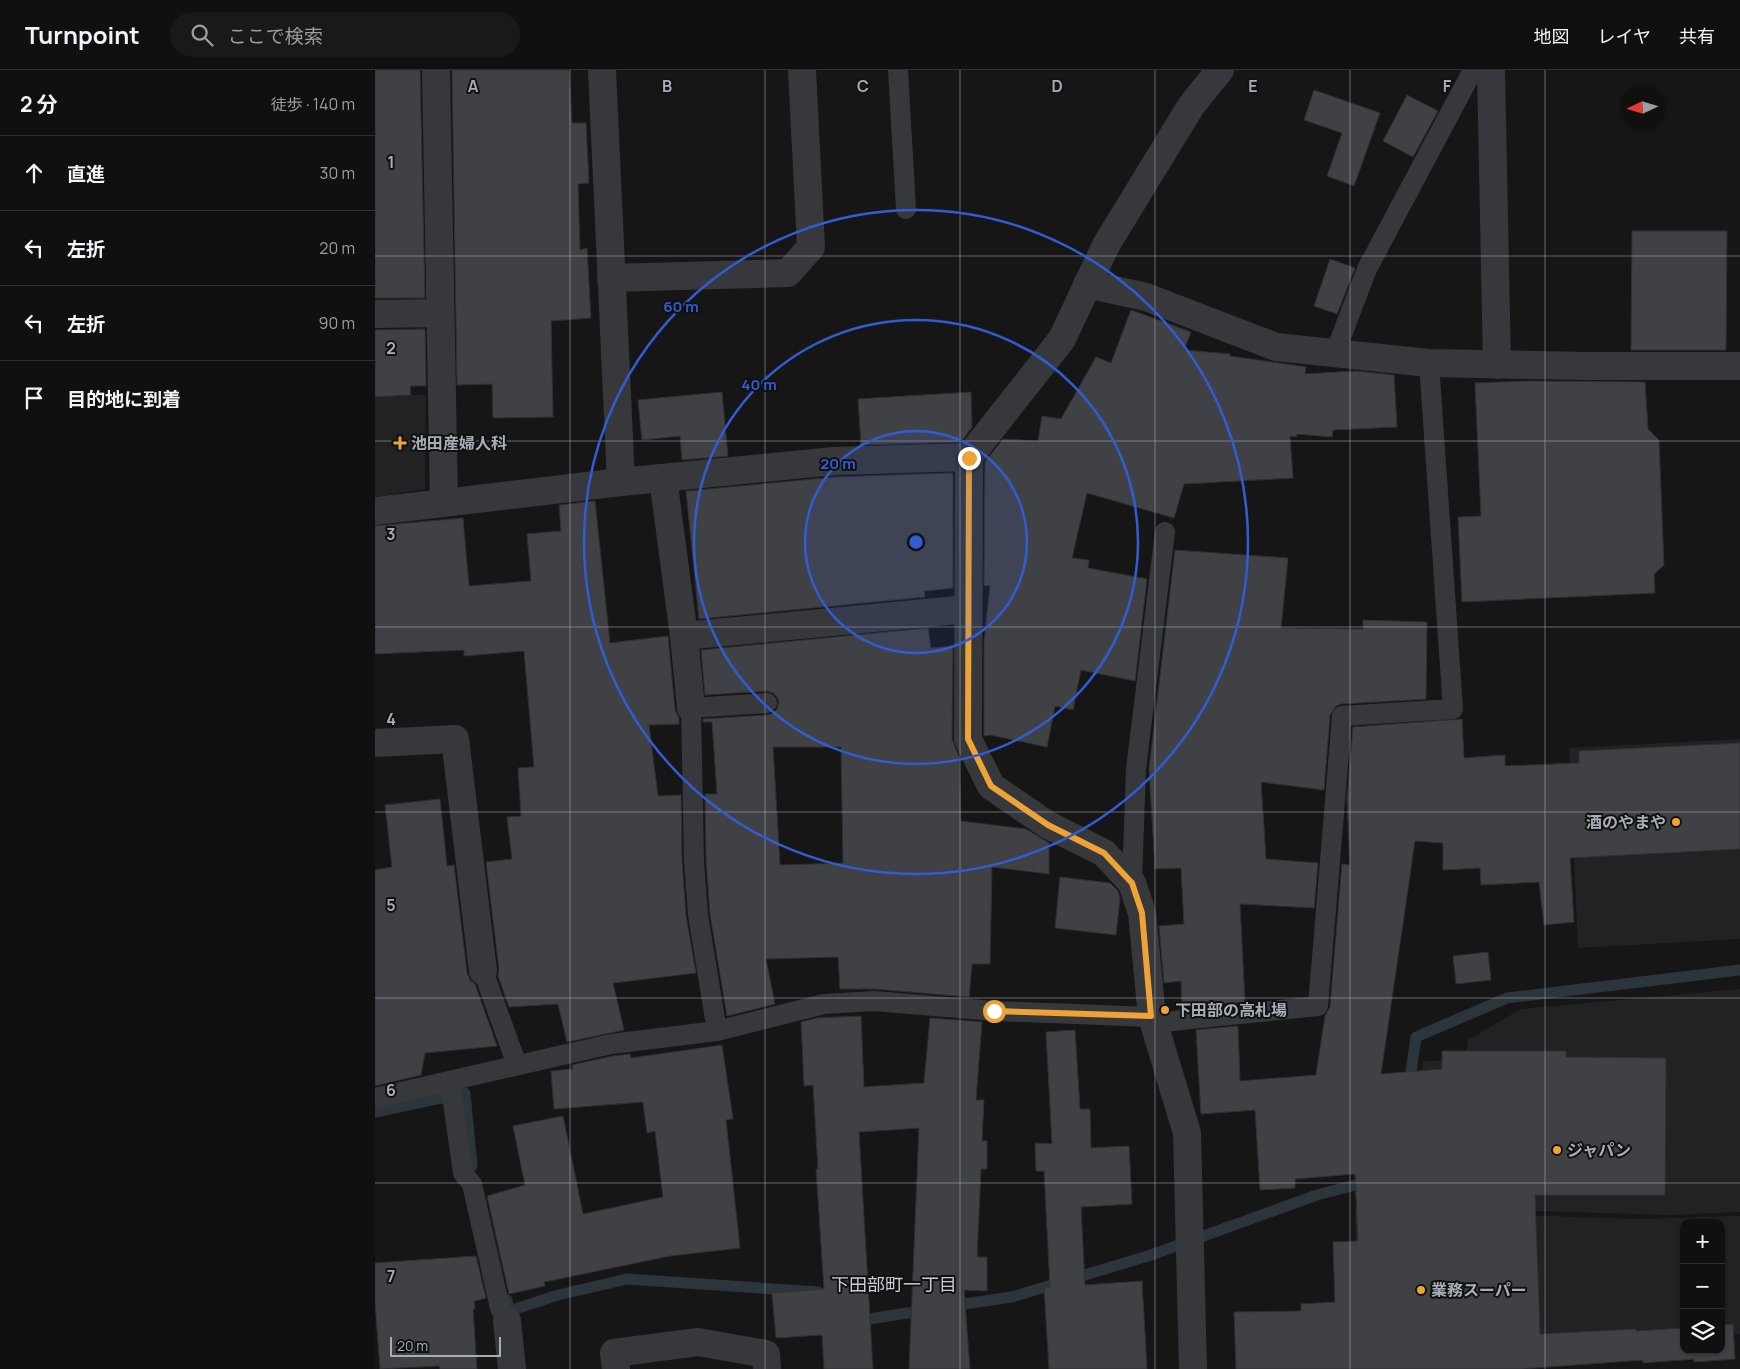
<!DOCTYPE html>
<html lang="ja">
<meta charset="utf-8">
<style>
body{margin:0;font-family:Manrope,"Noto Sans JP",sans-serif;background:#19191a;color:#f1f3f6}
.controls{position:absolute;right:15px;bottom:15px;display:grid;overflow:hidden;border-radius:10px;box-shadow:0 1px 4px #0004}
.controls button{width:45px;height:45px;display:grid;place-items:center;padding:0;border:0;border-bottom:1px solid #303031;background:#101011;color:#f1f3f6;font:25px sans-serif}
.compass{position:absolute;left:1245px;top:15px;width:45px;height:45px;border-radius:50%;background:#101011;box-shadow:0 1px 4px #0004;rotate:266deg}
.scale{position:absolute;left:15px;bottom:12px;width:111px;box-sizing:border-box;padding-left:5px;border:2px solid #a8aeb7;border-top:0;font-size:14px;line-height:18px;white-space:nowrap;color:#a8aeb7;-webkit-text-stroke:4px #111112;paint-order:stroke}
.stop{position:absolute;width:15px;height:15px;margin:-11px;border:4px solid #eea337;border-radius:50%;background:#fff}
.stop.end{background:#eea337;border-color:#fff;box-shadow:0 1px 5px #0008}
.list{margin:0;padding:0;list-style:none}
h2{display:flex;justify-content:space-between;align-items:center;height:65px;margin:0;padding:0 20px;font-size:21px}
h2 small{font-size:16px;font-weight:400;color:#9c9d9f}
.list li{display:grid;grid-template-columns:32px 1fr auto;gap:15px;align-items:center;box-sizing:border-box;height:75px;padding:0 20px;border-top:1px solid #303031}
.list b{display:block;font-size:19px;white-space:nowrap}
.list em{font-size:16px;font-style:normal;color:#9c9d9f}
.icon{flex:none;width:28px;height:28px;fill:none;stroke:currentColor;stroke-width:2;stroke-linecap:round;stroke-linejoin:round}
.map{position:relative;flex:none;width:1365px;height:1299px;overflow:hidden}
header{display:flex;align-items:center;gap:30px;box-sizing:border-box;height:70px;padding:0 25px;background:#101011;border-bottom:1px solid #303031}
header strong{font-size:24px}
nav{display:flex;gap:28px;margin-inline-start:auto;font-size:18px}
.search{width:350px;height:45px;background:#19191a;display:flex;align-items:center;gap:12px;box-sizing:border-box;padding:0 18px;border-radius:28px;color:#9c9d9f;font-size:19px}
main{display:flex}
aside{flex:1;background:#101011}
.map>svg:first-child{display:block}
.built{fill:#222224}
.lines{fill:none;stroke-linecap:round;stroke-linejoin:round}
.stream{stroke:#2c353b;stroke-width:11}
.building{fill:#404144;stroke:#303033;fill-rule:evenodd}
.lane{stroke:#37383c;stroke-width:20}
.street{stroke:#37383c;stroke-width:28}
.route{stroke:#eea337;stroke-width:6}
.grid{fill:none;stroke:#a8aeb7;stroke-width:1;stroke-opacity:0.55}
.ring{fill:none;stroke:#325cd3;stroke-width:2.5}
.poi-dot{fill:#eea337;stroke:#111112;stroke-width:2}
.labels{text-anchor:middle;stroke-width:4;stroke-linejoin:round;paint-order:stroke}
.poi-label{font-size:16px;font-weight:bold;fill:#a8aeb7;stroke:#111112;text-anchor:start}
.neighbourhood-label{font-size:18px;fill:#c9ccd3;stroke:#111112}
.grid-label{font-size:16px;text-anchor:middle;font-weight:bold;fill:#a8aeb7;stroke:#111112;stroke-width:4;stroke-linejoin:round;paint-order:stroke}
.centre{fill:#325cd3;stroke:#111112;stroke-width:2.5}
.ring-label{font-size:15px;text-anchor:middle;font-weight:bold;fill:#325cd3;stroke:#111112;stroke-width:4;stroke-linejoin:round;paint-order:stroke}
</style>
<header>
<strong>Turnpoint</strong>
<div class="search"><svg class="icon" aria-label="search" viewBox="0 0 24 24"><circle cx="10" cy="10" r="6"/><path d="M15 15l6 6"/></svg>ここで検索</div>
<nav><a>地図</a><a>レイヤ</a><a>共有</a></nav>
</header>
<main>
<aside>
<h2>2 分<small>徒歩 · 140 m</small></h2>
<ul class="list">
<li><svg class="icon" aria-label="ahead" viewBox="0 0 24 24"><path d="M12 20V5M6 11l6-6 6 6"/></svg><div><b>直進</b></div><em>30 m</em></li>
<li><svg class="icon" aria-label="left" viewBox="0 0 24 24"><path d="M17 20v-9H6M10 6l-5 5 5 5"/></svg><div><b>左折</b></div><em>20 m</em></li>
<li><svg class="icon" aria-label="left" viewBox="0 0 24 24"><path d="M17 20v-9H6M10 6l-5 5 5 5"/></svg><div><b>左折</b></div><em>90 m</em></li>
<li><svg class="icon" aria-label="arrive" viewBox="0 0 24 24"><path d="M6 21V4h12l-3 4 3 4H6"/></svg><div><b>目的地に到着</b></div></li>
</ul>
</aside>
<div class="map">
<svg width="1365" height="1299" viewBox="0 0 1365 1299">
<rect width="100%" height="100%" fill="#161617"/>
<path class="built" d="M 36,325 L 51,325 L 50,419 L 0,427 L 0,327 Z
M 1365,669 L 1365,869 L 1203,878 L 1194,678 Z
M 1365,919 L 1365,1142 L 1294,1145 L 1040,1137 L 1048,991 L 1090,990 L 1093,970 L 1146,939 Z
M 980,1140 L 1265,1149 L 1365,1146 L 1365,1264 L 1346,1265 L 1346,1153 L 1309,1153 L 1309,1266 L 982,1274 Z"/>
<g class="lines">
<path class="stream" d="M 1034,1016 L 1041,967 L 1132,928 L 1365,900
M 0,1042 L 90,1023 L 97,1096
M 132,1230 L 134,1241 L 183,1225 L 252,1209 L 443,1222
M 575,1236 L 637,1227 L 776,1185 L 942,1125 L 995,1111
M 481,1251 L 552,1240"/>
</g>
<path class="building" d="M 0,0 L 45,0 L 50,228 L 0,228 Z
M 77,0 L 194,0 L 197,53 L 211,53 L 214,113 L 203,114 L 205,180 L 212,178 L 216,248 L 176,251 L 178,347 L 118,348 L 117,314 L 82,315 Z
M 939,20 L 1005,43 L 979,116 L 952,106 L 967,63 L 929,50 Z
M 1032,25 L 1063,41 L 1038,87 L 1008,71 Z
M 1257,161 L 1352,161 L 1351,280 L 1256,280 Z
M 955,189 L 980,198 L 962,244 L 939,236 Z
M 756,240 L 816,262 L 809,280 L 855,284 L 855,286 L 931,297 L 930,304 L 981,301 L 1019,305 L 1022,357 L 958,360 L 957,367 L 922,364 L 921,367 L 915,366 L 918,408 L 809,414 L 799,448 L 712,423 L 697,488 L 714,490 L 713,498 L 772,509 L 760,611 L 706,600 L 698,640 L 680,636 L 672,677 L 615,665 L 609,666 L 609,572 L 615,515 L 609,516 L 610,392 L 628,369 L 663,371 L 667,346 L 686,349 L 721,287 L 736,293 Z
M 50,259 L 51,316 L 35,316 L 36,325 L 0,327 L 0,260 Z
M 1153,311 L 1270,312 L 1273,359 L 1284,370 L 1289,495 L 1279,504 L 1280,523 L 1087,532 L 1083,447 L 1106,446 L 1100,313 Z
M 347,322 L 353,386 L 307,390 L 305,366 L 267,370 L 263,330 Z
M 596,322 L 597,357 L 586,372 L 486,375 L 483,329 Z
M 578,403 L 578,518 L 549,521 L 550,527 L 324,549 L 311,421 L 460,407 Z
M 220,431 L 235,573 L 293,566 L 300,640 L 304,648 L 304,654 L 274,655 L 283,726 L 306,725 L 307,791 L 311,846 L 321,903 L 238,913 L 249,960 L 192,972 L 183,934 L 134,937 L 123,906 L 124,899 L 111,792 L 137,789 L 132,747 L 146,746 L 143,698 L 159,697 L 149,581 L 89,586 L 89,580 L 0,584 L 0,456 L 88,448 L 94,516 L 156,511 L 152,464 L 186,461 L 184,435 Z
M 800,480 L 913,488 L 906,558 L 988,559 L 988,550 L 1052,552 L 1051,629 L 966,634 L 961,636 L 955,645 L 949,720 L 886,712 L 891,789 L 943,793 L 939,838 L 865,834 L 870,932 L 807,938 L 806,911 L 789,913 L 784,856 L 809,854 L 806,798 L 780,799 L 774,699 Z
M 553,558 L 556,578 L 578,576 L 577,669 L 584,687 L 586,751 L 651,759 L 674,773 L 674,804 L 617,797 L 615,894 L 597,894 L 594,927 L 500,919 L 465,919 L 463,887 L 391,889 L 400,934 L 352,946 L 335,844 L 331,790 L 330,724 L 342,724 L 337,652 L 328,652 L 328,649 L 393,645 L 398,643 L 402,639 L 404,632 L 402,627 L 398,623 L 392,621 L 330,625 L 326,580 ZM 398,677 L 466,677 L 468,793 L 405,795 Z
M 1087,649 L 1089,688 L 1130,685 L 1130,696 L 1204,693 L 1204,681 L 1365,673 L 1365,779 L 1195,788 L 1199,852 L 1169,855 L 1164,812 L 1106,815 L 1105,798 L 1068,800 L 1068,773 L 1040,771 L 1006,1004 L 1067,999 L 1067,981 L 1191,981 L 1191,987 L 1291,988 L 1290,1125 L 1160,1125 L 1165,1264 L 1261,1259 L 1261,1261 L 1309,1258 L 1309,1280 L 1346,1280 L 1346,1255 L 1358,1254 L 1360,1289 L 1319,1292 L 1319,1289 L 1268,1293 L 1268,1290 L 1147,1299 L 861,1299 L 859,1242 L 926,1241 L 926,1234 L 960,1232 L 958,1172 L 983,1171 L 980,1104 L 920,1109 L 920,1118 L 885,1120 L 880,1040 L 826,1044 L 821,960 L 863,956 L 865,1011 L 941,1005 L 950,946 L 955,937 L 967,794 L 975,795 L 972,729 L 978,657 Z
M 65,729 L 72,796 L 79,795 L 92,903 L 95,910 L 100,914 L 122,976 L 50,983 L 46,1005 L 0,1016 L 0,800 L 17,797 L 10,735 Z
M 685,807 L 735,813 L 743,821 L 745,828 L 741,865 L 680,858 Z
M 1113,882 L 1116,910 L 1081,914 L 1078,886 Z
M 486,946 L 489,1017 L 549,1013 L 555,948 L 607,952 L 601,1030 L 609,1030 L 607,1071 L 612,1071 L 612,1099 L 606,1099 L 602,1187 L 612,1187 L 612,1221 L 589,1220 L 595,1299 L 534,1299 L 544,1058 L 484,1062 L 498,1299 L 449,1299 L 447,1265 L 401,1268 L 397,1223 L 449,1219 L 441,1099 L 443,1099 L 438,1015 L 429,1016 L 426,952 L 442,948 Z
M 700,960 L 705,1039 L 715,1039 L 716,1078 L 754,1076 L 757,1134 L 706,1137 L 710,1215 L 767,1211 L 772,1299 L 674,1299 L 669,1217 L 675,1217 L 669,1101 L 661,1101 L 660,1073 L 677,1074 L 671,962 Z
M 347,975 L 358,1049 L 351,1050 L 365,1178 L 295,1186 L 169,1212 L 170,1216 L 134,1224 L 112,1126 L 150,1115 L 138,1056 L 188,1046 L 208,1144 L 288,1127 L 280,1061 L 272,1063 L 268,1032 L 179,1039 L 176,1001 L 198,999 L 197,995 L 238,986 L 255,984 L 256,988 Z
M 101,1186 L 111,1228 L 99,1231 L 100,1239 L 98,1239 L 102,1299 L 65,1299 L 64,1296 L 5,1299 L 0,1232 L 0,1193 Z"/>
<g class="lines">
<path class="lane" d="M 523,0 L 531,139
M 960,283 L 992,199 L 1098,0
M 757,813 L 761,699 L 790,462
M 108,901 L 142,995
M 778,953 L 943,936 L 967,646 L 1078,639 L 1054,293
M 342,961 L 323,845 L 319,791 L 316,638 L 392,633
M 75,1011 L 88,1103 L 97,1114 L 125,1238 L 132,1251
M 0,1028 L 236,974 L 342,961 L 449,934 L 499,931 L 619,941 L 777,947"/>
<path class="street" d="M 61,0 L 69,433
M 227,0 L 246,412
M 1116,0 L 1122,295
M 236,208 L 413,203 L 436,177 L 427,0
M 712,214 L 771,227 L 901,277 L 1054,293 L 1209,296 L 1365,296
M 0,244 L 65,243
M 288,408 L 309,566 L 316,638
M 0,441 L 246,412 L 459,391 L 594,387
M 309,566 L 593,539
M 0,673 L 80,669 L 108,901
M 132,1251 L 137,1299
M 241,1299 L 239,1283 L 323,1272 L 391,1284 L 392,1299
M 818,1299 L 812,1063 L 777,947 L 767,843 L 757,813 L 729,783 L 673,755 L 616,716 L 593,669 L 594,387 L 687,269 L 731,175 L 816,36 L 845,0"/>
</g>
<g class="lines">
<path class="route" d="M 594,388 L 593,669 L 616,716 L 673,755 L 729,783 L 757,813 L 767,843 L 776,946 L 619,941"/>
</g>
<path class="grid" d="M 195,0 L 195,1299M 390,0 L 390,1299M 585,0 L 585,1299M 780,0 L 780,1299M 975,0 L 975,1299M 1170,0 L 1170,1299M 0,186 L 1365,186M 0,371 L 1365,371M 0,557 L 1365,557M 0,742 L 1365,742M 0,928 L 1365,928M 0,1113 L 1365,1113"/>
<circle cx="541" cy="472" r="111" fill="#325cd3" fill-opacity=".12"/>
<g class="ring">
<circle cx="541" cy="472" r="111"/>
<circle cx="541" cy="472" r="222"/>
<circle cx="541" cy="472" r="332"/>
</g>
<g class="poi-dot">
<path d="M22.5 365.5h5v5h5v5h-5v5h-5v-5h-5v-5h5z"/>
<circle cx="1301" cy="752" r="5"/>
<circle cx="790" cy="940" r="5"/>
<circle cx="1182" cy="1080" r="5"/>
<circle cx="1046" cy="1220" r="5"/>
</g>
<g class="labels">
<g class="poi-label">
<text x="36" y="379">池田産婦人科</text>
<text x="1291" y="758" text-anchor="end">酒のやまや</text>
<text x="800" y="946">下田部の高札場</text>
<text x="1192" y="1086">ジャパン</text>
<text x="1056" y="1226">業務スーパー</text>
</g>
<g class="neighbourhood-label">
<text x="519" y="1221">下田部町一丁目</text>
</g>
</g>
<g class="grid-label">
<text x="98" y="22">A</text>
<text x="292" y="22">B</text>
<text x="488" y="22">C</text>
<text x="682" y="22">D</text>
<text x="878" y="22">E</text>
<text x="1072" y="22">F</text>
<text x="16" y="98">1</text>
<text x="16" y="284">2</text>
<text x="16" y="470">3</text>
<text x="16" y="655">4</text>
<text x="16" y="841">5</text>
<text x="16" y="1026">6</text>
<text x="16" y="1212">7</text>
</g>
<circle cx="541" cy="472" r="8" class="centre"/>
<g class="ring-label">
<text x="306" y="242">60 m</text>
<text x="384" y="320">40 m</text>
<text x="463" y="399">20 m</text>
</g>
</svg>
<div class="controls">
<button>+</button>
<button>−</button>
<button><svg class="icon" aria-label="layers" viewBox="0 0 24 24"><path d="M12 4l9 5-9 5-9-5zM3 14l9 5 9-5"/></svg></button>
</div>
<svg class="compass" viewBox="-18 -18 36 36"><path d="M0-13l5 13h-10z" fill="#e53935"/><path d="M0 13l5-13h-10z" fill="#9c9d9f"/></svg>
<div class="scale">20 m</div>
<div class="stop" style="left:619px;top:941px"></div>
<div class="stop end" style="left:594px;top:388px"></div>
</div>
</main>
